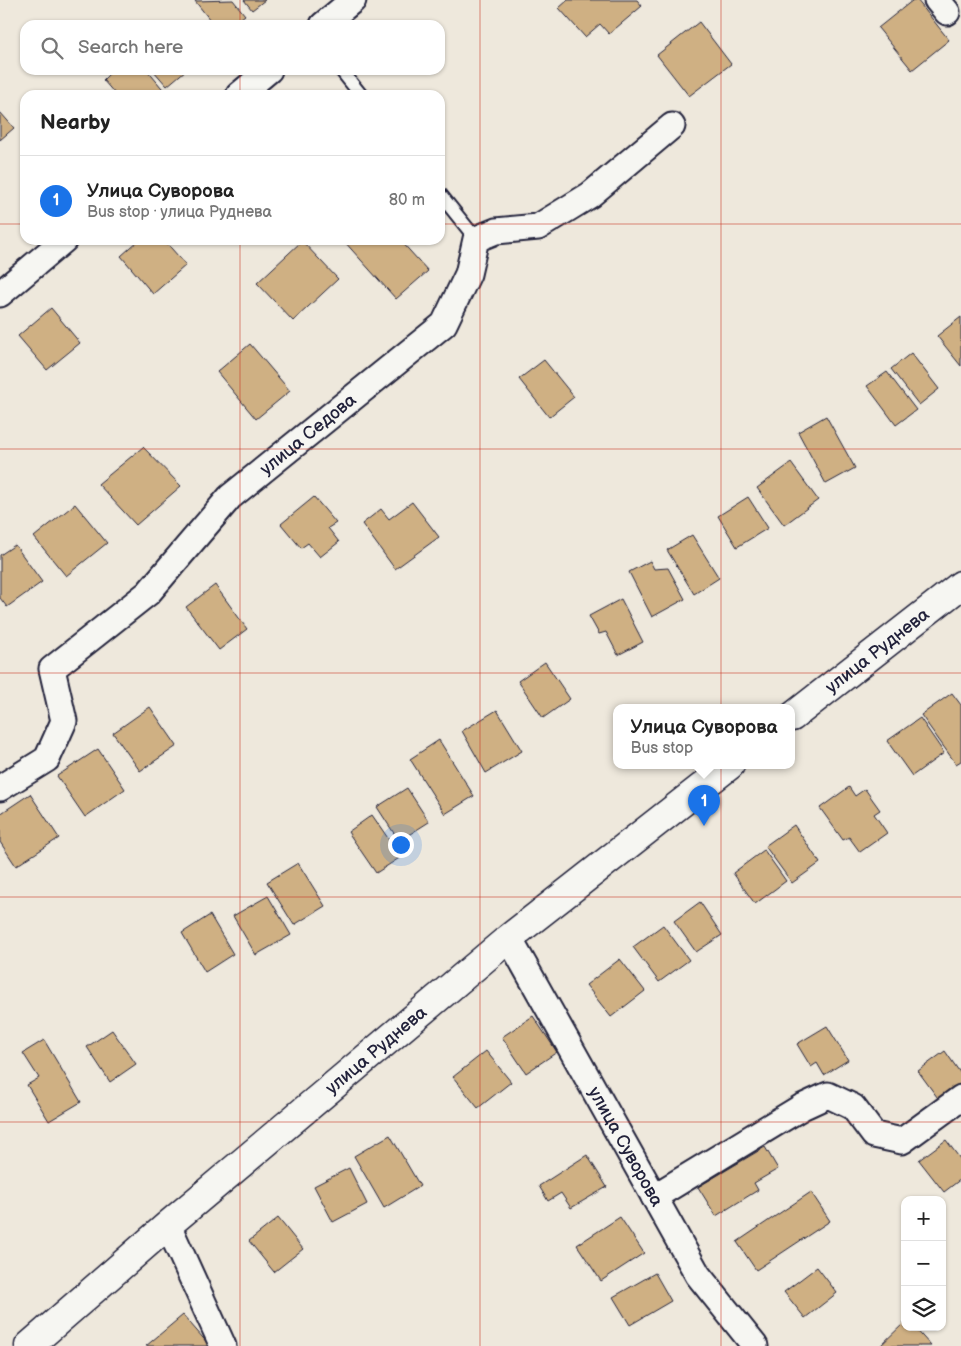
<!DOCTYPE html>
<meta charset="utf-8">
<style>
body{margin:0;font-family:"Balsamiq Sans",sans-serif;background:#f2f2f2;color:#222}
.controls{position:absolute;right:15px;bottom:15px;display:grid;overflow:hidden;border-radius:10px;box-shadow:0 1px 4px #0004}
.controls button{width:45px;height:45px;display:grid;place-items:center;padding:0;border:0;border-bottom:1px solid #e0e0e0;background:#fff;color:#222;font:25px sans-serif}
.you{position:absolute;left:400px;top:844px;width:18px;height:18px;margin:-12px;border:4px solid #fff;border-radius:50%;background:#1a73e8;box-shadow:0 0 0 8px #1a73e833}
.badge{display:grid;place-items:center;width:32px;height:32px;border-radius:50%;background:#1a73e8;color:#fff;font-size:16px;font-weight:700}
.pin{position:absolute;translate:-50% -41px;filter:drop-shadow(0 1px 2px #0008)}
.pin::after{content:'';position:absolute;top:26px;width:18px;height:15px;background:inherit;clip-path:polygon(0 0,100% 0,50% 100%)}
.popup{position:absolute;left:613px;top:704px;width:182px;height:65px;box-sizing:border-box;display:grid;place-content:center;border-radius:10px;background:#fff;filter:drop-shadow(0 1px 4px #0005);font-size:16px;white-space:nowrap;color:#767676}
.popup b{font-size:19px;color:#222}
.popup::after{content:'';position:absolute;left:50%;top:100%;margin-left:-10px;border:10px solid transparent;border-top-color:#fff}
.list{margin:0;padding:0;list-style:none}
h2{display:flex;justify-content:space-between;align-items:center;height:65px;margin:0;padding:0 20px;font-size:21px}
h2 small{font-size:16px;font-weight:400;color:#767676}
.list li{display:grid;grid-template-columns:32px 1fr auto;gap:15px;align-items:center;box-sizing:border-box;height:90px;padding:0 20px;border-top:1px solid #e0e0e0}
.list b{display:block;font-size:19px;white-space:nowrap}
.list p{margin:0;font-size:16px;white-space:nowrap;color:#767676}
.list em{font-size:16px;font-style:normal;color:#767676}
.icon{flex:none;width:28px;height:28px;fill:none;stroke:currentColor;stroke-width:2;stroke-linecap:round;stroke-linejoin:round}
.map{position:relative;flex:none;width:961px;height:1346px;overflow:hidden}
.search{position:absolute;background:#fff;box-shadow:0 1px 4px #0004;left:20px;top:20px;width:425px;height:55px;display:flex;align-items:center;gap:12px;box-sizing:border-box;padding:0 18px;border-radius:15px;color:#767676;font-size:19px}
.panel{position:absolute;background:#fff;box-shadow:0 1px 4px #0004;left:20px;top:90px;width:425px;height:155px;border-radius:15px}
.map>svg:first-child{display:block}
.building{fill:#cfb083;stroke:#22223b}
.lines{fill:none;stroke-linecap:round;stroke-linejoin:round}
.lane-casing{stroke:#22223b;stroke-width:16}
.street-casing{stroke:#22223b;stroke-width:29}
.secondary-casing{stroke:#22223b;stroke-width:31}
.lane{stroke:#f6f6f2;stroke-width:12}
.street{stroke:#f6f6f2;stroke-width:25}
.secondary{stroke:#f6f6f2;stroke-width:28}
.grid{fill:none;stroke:#c8321e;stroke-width:1;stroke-opacity:0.55}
.labels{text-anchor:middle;stroke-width:4;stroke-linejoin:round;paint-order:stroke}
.street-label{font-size:18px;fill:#22223b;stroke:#f6f6f2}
</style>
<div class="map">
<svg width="961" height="1346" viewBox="0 0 961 1346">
<rect width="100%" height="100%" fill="#eee8dc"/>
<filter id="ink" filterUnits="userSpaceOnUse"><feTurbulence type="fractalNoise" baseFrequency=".02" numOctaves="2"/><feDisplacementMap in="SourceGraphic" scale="10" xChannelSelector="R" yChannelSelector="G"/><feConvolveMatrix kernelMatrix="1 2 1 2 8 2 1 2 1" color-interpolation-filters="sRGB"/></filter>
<g filter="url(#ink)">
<path class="building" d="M 233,0 L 245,15 L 232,25 L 214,25 L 195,1 Z
M 244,0 L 265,0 L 252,10 Z
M 568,0 L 637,0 L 642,6 L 609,34 L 600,24 L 585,37 L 559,8 Z
M 913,0 L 917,0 L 949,40 L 912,70 L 878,28 Z
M 699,22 L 731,64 L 689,96 L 657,55 Z
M 113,70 L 147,70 L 166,93 L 163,95 L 116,95 L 103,80 Z
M 153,70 L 186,70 L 167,86 Z
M 0,112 L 14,128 L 0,140 Z
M 139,240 L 164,240 L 186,265 L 153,294 L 121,256 Z
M 343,240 L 400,240 L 428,271 L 396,299 Z
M 302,241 L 338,279 L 293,321 L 257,283 Z
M 51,308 L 80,343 L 47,370 L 18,336 Z
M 961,317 L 961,366 L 937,336 Z
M 250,344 L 290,391 L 256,419 L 217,372 Z
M 911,353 L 939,389 L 919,405 L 891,369 Z
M 544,360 L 574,397 L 549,417 L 519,379 Z
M 887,372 L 916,410 L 896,425 L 867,386 Z
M 826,416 L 855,468 L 826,484 L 798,432 Z
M 143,447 L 181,486 L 136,525 L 98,484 Z
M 791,463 L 818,500 L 784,525 L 757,488 Z
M 314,497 L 336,523 L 328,528 L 339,542 L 320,557 L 308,543 L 301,548 L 281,524 Z
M 748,497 L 768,528 L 737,547 L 718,516 Z
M 412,502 L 439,537 L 395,569 L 362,524 L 381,509 L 389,519 Z
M 75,504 L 107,543 L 66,576 L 34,537 Z
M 692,535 L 719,578 L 694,594 L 667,550 Z
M 15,545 L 42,582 L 7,607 L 0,598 L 0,555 Z
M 650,561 L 654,569 L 668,568 L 685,599 L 652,617 L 629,572 Z
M 215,585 L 247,629 L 219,650 L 186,607 Z
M 621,599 L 643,642 L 618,655 L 606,632 L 599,634 L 589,616 Z
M 545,662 L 570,699 L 543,718 L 518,681 Z
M 952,693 L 961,705 L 961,761 L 956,764 L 921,715 Z
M 150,707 L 177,746 L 140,771 L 113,733 Z
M 497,710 L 522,751 L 486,773 L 462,731 Z
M 920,718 L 944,753 L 912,776 L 887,741 Z
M 439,740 L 474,796 L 445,814 L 410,759 Z
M 98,749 L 125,789 L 85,817 L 57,776 Z
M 849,787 L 855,796 L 865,789 L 880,810 L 874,814 L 887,833 L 860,852 L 849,837 L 843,840 L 820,808 Z
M 407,788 L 429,822 L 399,841 L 377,807 Z
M 30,794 L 59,838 L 16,866 L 0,842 L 0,814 Z
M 372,815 L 401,857 L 376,873 L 348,832 Z
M 794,825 L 820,863 L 792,883 L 765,846 Z
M 764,850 L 786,881 L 755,904 L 733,873 Z
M 298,863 L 325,906 L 294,925 L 267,882 Z
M 268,896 L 291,935 L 256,955 L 233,916 Z
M 700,902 L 722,935 L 696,952 L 674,921 Z
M 210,915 L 233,954 L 205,972 L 182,933 Z
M 663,925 L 689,960 L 659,982 L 633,947 Z
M 620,959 L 645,991 L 611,1017 L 586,985 Z
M 533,1016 L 557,1052 L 526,1073 L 502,1037 Z
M 827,1026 L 848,1060 L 824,1075 L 817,1063 L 811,1067 L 797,1044 Z
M 112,1030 L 136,1064 L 110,1082 L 87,1047 Z
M 44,1040 L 81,1102 L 49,1121 L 27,1085 L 39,1078 L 23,1053 Z
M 486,1051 L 511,1082 L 478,1108 L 453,1077 Z
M 945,1051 L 961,1074 L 961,1086 L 940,1101 L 918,1071 Z
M 390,1135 L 420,1186 L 384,1208 L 354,1156 Z
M 946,1140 L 961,1160 L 961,1179 L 944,1192 L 919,1160 Z
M 765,1147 L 778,1169 L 754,1183 L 758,1190 L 716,1216 L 698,1187 Z
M 587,1155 L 607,1187 L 571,1208 L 561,1193 L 548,1201 L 539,1186 Z
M 349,1168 L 367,1204 L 333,1222 L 314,1186 Z
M 811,1192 L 830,1221 L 756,1270 L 737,1242 Z
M 620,1217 L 644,1253 L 601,1281 L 577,1245 Z
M 278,1218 L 303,1249 L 274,1272 L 249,1241 Z
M 817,1267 L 837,1293 L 805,1318 L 784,1292 Z
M 655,1273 L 671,1301 L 630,1325 L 613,1297 Z
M 183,1315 L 210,1346 L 146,1346 Z
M 905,1322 L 905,1327 L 914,1327 L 931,1346 L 880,1346 Z"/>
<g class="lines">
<g class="lane-casing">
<path id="lane" d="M 341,70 L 361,95
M 440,194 L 476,239"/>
</g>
<g class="street-casing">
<g id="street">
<path d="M 937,0 L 947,12"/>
<path d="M 323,25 L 353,0"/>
<path d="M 239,95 L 269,70"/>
<path d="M 0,294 L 64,240"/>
<path id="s1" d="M 0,788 L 47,759 L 64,721 L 52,669 L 148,593 L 230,497 L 444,324 L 468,274 L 476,239 L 496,231 L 538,227 L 590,195 L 672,126"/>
<path id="s2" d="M 509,938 L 698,1275 L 755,1346"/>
<path d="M 654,1197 L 802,1107 L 828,1095 L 853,1107 L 874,1135 L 902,1141 L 961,1098"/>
<path d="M 168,1225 L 223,1346"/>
</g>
</g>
<g class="secondary-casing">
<g id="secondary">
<path id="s3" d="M 792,717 L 961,585"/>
<path id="s4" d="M 29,1346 L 168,1225 L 509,938 L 730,765"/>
</g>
</g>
<use href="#lane" class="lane"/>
<use href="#street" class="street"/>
<use href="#secondary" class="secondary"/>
</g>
</g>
<path class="grid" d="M 240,0 L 240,25M 480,0 L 480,1346M 721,0 L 721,1346M 240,70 L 240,95M 0,224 L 25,224M 440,224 L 961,224M 240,240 L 240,1346M 0,449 L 961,449M 0,673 L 961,673M 0,897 L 961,897M 0,1122 L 961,1122"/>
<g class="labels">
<g class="street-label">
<text dy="6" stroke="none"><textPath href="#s1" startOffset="499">улица Седова</textPath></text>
<text dy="6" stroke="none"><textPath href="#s3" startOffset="108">улица Руднева</textPath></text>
<text dy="6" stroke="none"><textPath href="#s4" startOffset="456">улица Руднева</textPath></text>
<text dy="6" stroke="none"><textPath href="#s2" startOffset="239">улица Суворова</textPath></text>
</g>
</g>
</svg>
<div class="controls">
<button>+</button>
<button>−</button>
<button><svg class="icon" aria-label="layers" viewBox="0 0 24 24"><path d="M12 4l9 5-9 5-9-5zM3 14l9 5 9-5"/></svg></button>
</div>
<div class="you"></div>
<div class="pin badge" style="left:704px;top:826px">1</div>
<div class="popup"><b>Улица Суворова</b>Bus stop</div>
<div class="search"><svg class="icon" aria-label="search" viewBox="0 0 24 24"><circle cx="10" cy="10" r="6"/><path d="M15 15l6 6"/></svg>Search here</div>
<section class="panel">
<h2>Nearby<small></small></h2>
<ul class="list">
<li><span class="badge">1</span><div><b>Улица Суворова</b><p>Bus stop · улица Руднева</p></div><em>80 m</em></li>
</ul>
</section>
</div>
